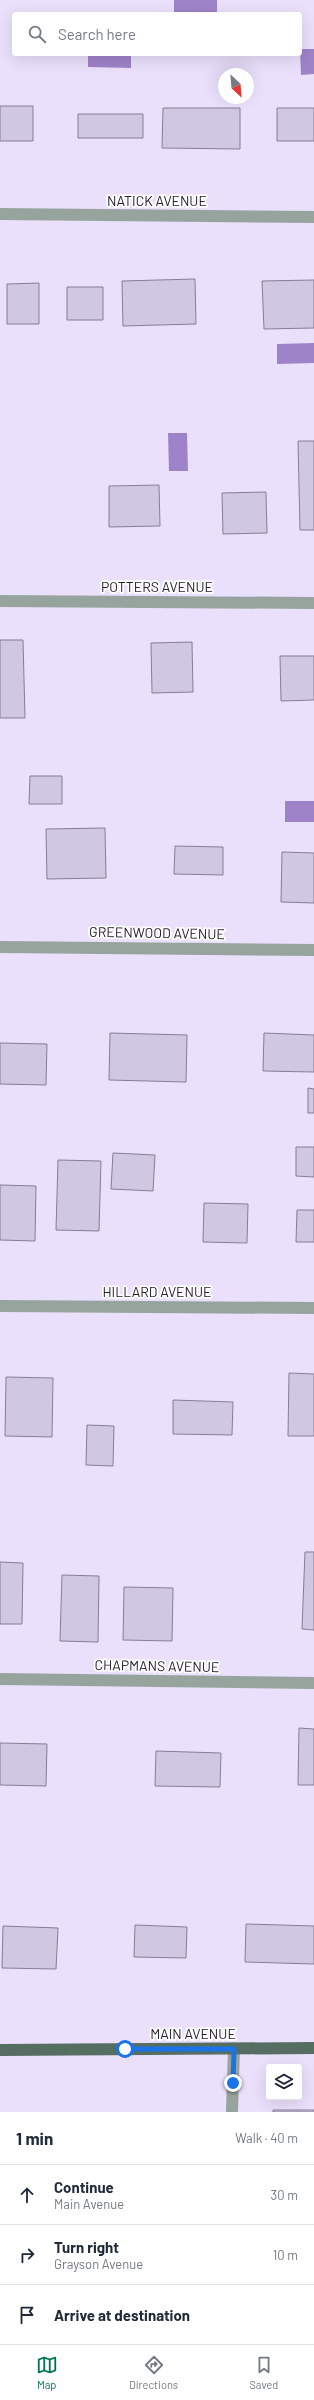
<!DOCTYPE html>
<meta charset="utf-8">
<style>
body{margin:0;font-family:Barlow,sans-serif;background:#f6f6f7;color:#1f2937}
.controls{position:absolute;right:12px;bottom:12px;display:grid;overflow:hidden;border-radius:4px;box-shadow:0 4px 16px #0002}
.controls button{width:36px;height:36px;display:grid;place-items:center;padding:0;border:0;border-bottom:1px solid #e0e1e3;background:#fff;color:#1f2937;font:20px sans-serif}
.compass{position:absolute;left:218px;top:68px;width:36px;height:36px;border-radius:50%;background:#fff;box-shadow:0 4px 16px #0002;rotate:154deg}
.stop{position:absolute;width:12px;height:12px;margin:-9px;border:3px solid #1a73e8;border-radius:50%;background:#fff}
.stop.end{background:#1a73e8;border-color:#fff;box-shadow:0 1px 4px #0008}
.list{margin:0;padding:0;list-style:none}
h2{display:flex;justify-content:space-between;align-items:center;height:52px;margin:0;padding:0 16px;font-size:17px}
h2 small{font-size:13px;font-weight:400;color:#747a83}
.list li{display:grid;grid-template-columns:26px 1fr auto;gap:12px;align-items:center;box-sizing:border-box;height:60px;padding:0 16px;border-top:1px solid #e0e1e3}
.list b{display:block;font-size:15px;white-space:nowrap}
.list p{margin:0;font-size:13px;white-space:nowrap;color:#747a83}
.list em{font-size:13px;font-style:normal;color:#747a83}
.icon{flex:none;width:22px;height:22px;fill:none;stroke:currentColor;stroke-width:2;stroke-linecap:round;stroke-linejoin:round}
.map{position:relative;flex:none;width:314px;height:2112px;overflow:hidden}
.search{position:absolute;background:#fff;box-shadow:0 4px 16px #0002;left:12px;right:12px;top:12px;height:44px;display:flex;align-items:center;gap:10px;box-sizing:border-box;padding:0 14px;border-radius:4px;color:#747a83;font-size:15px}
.sheet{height:232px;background:#fff}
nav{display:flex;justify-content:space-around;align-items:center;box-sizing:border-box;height:56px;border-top:1px solid #e0e1e3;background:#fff;font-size:11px;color:#747a83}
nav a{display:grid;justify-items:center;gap:2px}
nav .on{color:#007551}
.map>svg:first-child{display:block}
.water{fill:#9e83c9}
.building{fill:#d0c7e2;stroke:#867d96}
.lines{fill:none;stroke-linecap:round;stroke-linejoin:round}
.street{stroke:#97a49d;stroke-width:12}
.primary{stroke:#566d61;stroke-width:12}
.route{stroke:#1a73e8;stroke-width:5}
.labels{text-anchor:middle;stroke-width:3.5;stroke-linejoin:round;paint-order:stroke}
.street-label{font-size:14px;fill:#25212b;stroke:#fff}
</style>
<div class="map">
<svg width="314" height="2112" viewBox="0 0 314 2112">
<rect width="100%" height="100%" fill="#eae0fc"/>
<path class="water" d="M 174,0 L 217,0 L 217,14 L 174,14 Z
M 300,49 L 314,49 L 314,74 L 301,75 Z
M 88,54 L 131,54 L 131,68 L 88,67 Z
M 314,343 L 314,363 L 277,364 L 277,344 Z
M 168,433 L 187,433 L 188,471 L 169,471 Z
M 285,801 L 314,801 L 314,822 L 285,822 Z"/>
<path class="building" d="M 0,106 L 33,106 L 33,141 L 0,141 Z
M 163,108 L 240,108 L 240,149 L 162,148 Z
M 277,108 L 314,108 L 314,141 L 277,141 Z
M 78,114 L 143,114 L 143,138 L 78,138 Z
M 195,279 L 196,324 L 123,326 L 122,281 Z
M 314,280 L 314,328 L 264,329 L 262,281 Z
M 39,283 L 39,324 L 7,324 L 7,284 Z
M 67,287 L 103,287 L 103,320 L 67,320 Z
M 298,441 L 314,441 L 314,530 L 300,530 Z
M 159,485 L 160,526 L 109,527 L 109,486 Z
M 266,492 L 267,533 L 223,534 L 222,493 Z
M 0,640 L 23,640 L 25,718 L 0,718 Z
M 192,642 L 193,692 L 152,693 L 151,643 Z
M 280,656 L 314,656 L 314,700 L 281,701 Z
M 30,776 L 62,776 L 62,804 L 29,804 Z
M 105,828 L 106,878 L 47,879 L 46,829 Z
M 175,846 L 223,847 L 223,875 L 174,874 Z
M 282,852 L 314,853 L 314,903 L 281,902 Z
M 110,1033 L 187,1035 L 186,1082 L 109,1080 Z
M 264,1033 L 314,1035 L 314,1072 L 263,1071 Z
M 0,1043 L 47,1044 L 46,1085 L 0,1084 Z
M 308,1088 L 314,1089 L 314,1113 L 308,1113 Z
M 296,1147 L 314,1147 L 314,1177 L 296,1176 Z
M 113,1153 L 155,1155 L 153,1191 L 111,1189 Z
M 58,1160 L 101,1161 L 99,1231 L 56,1230 Z
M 0,1185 L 36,1186 L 35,1241 L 0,1240 Z
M 204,1203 L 248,1204 L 247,1243 L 203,1242 Z
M 297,1210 L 314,1210 L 314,1242 L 296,1242 Z
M 289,1373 L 314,1374 L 314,1436 L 288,1436 Z
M 6,1377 L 53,1378 L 52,1437 L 5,1436 Z
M 173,1400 L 233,1402 L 232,1435 L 173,1434 Z
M 87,1425 L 114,1426 L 113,1466 L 86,1465 Z
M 305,1552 L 314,1552 L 314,1630 L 302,1629 Z
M 0,1562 L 23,1563 L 22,1624 L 0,1624 Z
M 62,1575 L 99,1576 L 98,1642 L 60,1641 Z
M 124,1587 L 173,1588 L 172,1641 L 123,1640 Z
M 299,1728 L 314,1729 L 314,1785 L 298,1785 Z
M 0,1743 L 47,1744 L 46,1786 L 0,1785 Z
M 156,1751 L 221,1753 L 220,1787 L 155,1786 Z
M 246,1924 L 314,1926 L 314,1964 L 245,1962 Z
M 135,1925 L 187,1927 L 186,1958 L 134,1957 Z
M 3,1926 L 58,1928 L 56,1969 L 2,1968 Z
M 273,2110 L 314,2110 L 314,2112 L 273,2112 Z"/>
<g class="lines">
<path class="street" d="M 0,214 L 314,217
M 0,601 L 314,603
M 0,947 L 314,950
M 0,1306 L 314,1308
M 0,1679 L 314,1683
M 232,2112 L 234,2049"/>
<path class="primary" d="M 0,2050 L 314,2048"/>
</g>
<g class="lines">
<path class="route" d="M 125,2049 L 234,2049 L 233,2083"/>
</g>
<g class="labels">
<g class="street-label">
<text x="157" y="206">NATICK AVENUE</text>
<text x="157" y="592">POTTERS AVENUE</text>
<text transform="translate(157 933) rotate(1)" y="5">GREENWOOD AVENUE</text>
<text x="157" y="1297">HILLARD AVENUE</text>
<text transform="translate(157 1666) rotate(1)" y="5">CHAPMANS AVENUE</text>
<text x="193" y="2039">MAIN AVENUE</text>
</g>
</g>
</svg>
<div class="controls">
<button><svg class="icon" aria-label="layers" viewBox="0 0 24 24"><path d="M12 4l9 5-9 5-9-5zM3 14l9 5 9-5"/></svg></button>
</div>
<svg class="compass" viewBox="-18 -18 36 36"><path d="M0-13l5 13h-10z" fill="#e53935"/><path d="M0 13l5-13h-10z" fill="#747a83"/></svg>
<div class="stop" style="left:125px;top:2049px"></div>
<div class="stop end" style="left:233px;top:2083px"></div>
<div class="search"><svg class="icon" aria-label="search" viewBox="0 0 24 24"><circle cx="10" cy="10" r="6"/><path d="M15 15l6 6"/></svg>Search here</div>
</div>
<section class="sheet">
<h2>1 min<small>Walk · 40 m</small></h2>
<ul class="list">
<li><svg class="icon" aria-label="ahead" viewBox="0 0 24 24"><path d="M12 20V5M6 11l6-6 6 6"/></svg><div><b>Continue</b><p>Main Avenue</p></div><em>30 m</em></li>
<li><svg class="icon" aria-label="right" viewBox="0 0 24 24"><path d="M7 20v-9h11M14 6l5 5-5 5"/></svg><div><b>Turn right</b><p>Grayson Avenue</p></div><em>10 m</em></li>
<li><svg class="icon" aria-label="arrive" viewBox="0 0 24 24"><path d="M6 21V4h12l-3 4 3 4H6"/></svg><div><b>Arrive at destination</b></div></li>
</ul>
</section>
<nav>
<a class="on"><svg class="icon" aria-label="map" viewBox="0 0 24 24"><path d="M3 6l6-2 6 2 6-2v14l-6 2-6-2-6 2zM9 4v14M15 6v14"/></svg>Map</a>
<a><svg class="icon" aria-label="directions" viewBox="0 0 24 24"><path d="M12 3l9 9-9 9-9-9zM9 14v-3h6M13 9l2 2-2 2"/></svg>Directions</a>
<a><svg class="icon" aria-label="saved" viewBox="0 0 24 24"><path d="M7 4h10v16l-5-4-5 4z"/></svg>Saved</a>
</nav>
